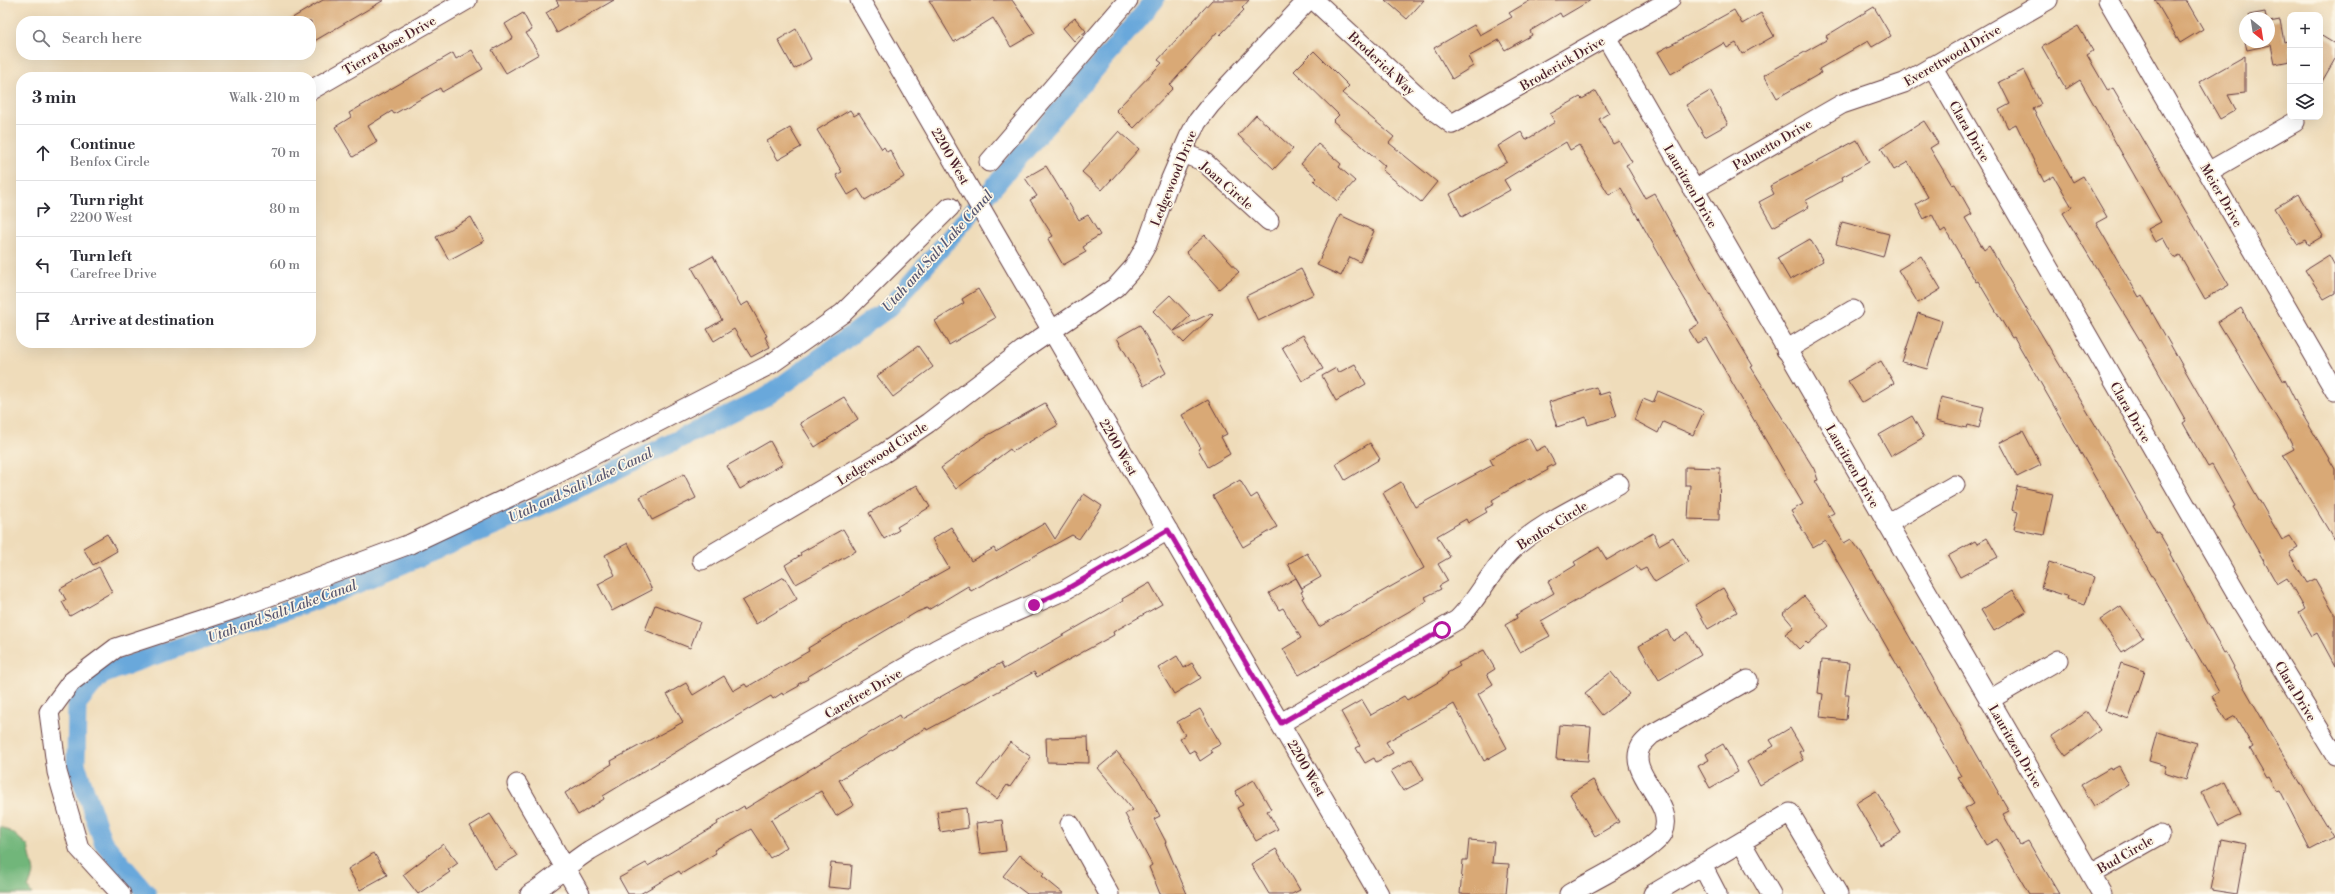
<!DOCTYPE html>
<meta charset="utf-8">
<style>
body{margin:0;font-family:"Libre Bodoni",serif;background:#f2f2f3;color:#2b2b33}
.controls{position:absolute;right:12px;top:12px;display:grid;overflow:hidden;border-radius:8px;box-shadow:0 4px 16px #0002}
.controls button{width:36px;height:36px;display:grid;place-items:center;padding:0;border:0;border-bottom:1px solid #e1e1e2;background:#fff;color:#2b2b33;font:20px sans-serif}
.compass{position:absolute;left:2239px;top:12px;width:36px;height:36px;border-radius:50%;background:#fff;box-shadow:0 4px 16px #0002;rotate:150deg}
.stop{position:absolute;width:12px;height:12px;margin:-9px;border:3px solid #b5179e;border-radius:50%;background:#fff}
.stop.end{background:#b5179e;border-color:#fff;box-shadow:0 1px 4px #0008}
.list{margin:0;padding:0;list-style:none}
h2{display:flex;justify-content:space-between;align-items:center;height:52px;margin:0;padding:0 16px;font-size:17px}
h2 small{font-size:13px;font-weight:400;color:#7c7c81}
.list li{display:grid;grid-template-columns:26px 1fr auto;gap:12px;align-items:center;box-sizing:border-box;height:56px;padding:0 16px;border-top:1px solid #e1e1e2}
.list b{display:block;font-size:15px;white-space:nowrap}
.list p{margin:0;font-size:13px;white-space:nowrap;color:#7c7c81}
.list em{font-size:13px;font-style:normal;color:#7c7c81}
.icon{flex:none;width:22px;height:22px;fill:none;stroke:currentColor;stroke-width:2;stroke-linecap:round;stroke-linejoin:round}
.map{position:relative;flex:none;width:2335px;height:894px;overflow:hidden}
.search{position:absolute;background:#fff;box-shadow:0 4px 16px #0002;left:16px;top:16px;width:300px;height:44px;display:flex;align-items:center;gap:10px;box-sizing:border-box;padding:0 14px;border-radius:16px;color:#7c7c81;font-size:15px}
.panel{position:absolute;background:#fff;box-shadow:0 4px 16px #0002;left:16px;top:72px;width:300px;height:276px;border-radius:16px}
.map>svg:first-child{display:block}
.forest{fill:#71b67a;stroke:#5e6a52}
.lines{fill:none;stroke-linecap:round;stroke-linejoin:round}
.canal{stroke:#69a8db;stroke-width:19}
.building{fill:#d9a976}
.minor-casing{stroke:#633b40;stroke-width:21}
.minor{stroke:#fff;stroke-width:19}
.route{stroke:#b5179e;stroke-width:5}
.labels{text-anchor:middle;stroke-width:3.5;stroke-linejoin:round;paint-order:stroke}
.street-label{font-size:13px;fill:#4a1f2b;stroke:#fcf5e5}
.water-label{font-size:14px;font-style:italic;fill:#565671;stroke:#fcf5e5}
</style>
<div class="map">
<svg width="2335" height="894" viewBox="0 0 2335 894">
<rect width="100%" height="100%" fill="#fcf5e5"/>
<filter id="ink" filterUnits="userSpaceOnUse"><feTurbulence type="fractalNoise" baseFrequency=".025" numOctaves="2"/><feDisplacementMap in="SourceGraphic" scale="8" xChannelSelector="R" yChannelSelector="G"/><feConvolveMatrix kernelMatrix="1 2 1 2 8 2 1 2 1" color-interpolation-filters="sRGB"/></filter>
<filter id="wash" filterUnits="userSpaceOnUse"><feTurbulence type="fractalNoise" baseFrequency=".012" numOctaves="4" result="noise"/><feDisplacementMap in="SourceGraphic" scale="16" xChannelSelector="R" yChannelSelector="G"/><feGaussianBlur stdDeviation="0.9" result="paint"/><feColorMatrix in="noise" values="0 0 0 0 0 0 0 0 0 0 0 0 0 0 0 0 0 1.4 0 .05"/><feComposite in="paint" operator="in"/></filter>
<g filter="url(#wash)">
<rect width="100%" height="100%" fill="#efdcba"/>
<path class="forest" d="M 0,826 L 13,833 L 28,846 L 34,872 L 28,888 L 32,894 L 0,894 Z"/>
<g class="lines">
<path class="canal" d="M 147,894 L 103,842 L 76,764 L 77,704 L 100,676 L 133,663 L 333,594 L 559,498 L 767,396 L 890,307 L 1155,0"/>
</g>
<g id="blocks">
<path class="building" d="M 323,0 L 384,0 L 311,43 L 311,21 L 287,21 Z
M 556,0 L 614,0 L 557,33 L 546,13 L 559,5 Z
M 929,0 L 1012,0 L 1035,33 L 1011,47 L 993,18 L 954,42 Z
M 1212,0 L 1249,0 L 1242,8 L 1244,10 L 1220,35 L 1217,32 L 1170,85 L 1173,88 L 1134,128 L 1116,110 L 1162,63 L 1158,60 Z
M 1385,0 L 1424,0 L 1407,19 Z
M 1531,0 L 1591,0 L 1562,17 L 1560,13 L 1530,31 L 1532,35 L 1505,50 L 1499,40 L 1468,57 L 1473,66 L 1452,79 L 1434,48 L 1474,25 L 1480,35 L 1512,17 L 1509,13 Z
M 2155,0 L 2186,0 L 2203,29 L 2180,43 Z
M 1874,7 L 1891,36 L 1872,47 L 1868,41 L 1819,69 L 1821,73 L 1777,98 L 1764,75 L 1828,39 L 1826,36 Z
M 1734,10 L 1742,24 L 1761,13 L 1774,36 L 1742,54 L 1736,43 L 1727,48 L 1724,43 L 1671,74 L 1658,52 Z
M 2265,12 L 2266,18 L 2250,18 L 2249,15 Z
M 523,13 L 532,30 L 526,33 L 539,54 L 506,73 L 492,50 L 513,38 L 505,24 Z
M 1075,18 L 1086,31 L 1074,41 L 1063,28 Z
M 2280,20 L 2284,42 L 2290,40 L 2290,61 L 2275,64 L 2271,45 L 2247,50 L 2245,42 L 2269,42 L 2269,22 Z
M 2078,26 L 2093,51 L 2087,55 L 2108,91 L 2113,88 L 2229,285 L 2205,299 L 2180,255 L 2174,258 L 2163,238 L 2155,242 L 2148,229 L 2161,222 L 2080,80 L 2066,89 L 2042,47 Z
M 796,29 L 811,59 L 794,69 L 778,40 Z
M 2320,35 L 2335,44 L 2335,59 L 2320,85 Z
M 472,50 L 483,69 L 442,92 L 440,88 L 394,114 L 392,111 L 368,126 L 377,142 L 353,157 L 335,127 L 351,117 L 349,113 L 453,53 L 456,59 Z
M 1314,51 L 1349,86 L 1342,93 L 1394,137 L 1389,143 L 1437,182 L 1421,202 L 1382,170 L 1385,166 L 1333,121 L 1339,115 L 1294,71 Z
M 2245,56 L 2245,93 L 2228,95 L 2236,110 L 2220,119 L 2199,82 Z
M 2024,70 L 2041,104 L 2033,109 L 2073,182 L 2083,176 L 2107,217 L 2096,223 L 2139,297 L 2142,295 L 2282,540 L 2290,536 L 2298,548 L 2289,553 L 2307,583 L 2315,579 L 2335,614 L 2335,666 L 2317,633 L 2312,636 L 2299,613 L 2305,609 L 2287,578 L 2277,584 L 2233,507 L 2235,506 L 2212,465 L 2208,467 L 2183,423 L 2186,421 L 2146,350 L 2063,213 L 2072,207 L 2054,176 L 2044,182 L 2016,124 L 2008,128 L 1999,110 L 2010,104 L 1999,82 Z
M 1596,91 L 1609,113 L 1599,119 L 1613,144 L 1619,141 L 1632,162 L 1626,165 L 1645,198 L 1654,193 L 1703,282 L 1753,366 L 1751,367 L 1814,469 L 1818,480 L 1815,481 L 1834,513 L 1828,516 L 1844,543 L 1851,539 L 1861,552 L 2009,811 L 2003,814 L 2020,845 L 2028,841 L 2059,894 L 2029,894 L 1997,839 L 1986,845 L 1965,808 L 1974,804 L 1958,777 L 1961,776 L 1825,540 L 1813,547 L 1791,511 L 1803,504 L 1706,338 L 1697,343 L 1689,330 L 1699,324 L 1621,188 L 1609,195 L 1579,145 L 1570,150 L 1566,142 L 1504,180 L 1510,190 L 1462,217 L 1450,194 L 1507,162 L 1498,146 L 1521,132 L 1526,140 L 1555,122 L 1550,114 L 1580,97 L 1582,99 Z
M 1710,91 L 1728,124 L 1705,137 L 1686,105 Z
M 850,110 L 854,116 L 859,113 L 882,149 L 884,147 L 887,152 L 890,150 L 904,177 L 865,200 L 858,189 L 848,195 L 836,175 L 842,172 L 817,130 Z
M 1256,115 L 1293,149 L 1274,169 L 1238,135 Z
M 1924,121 L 1938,143 L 1930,148 L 1952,185 L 1955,184 L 1972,214 L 1965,218 L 1984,250 L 1989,246 L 2109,448 L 2156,532 L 2158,531 L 2171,553 L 2170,554 L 2224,653 L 2226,652 L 2234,667 L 2233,668 L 2272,736 L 2333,837 L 2310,849 L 2280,790 L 2277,791 L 2269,777 L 2267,778 L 2250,749 L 2253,747 L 2235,716 L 2226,721 L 2212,696 L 2219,692 L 2014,337 L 2012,338 L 1978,281 L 1976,282 L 1945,229 L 1941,232 L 1932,214 L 1924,219 L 1916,204 L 1928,197 L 1908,162 L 1894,170 L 1881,148 Z
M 790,128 L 801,147 L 778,160 L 767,141 Z
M 1119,131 L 1139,149 L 1102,190 L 1082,172 Z
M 1857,140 L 1869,162 L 1842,177 L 1843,180 L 1805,201 L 1809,207 L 1773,227 L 1759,202 L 1774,194 L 1770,186 Z
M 1318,144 L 1341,164 L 1339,167 L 1355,181 L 1337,201 L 1314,181 L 1317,178 L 1301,164 Z
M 1046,166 L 1079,220 L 1088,215 L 1100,235 L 1085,244 L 1086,245 L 1083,247 L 1086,252 L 1063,265 L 1048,239 L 1053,236 L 1030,200 L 1037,196 L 1025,178 Z
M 2298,194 L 2323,236 L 2308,245 L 2305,240 L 2297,244 L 2275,208 Z
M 1340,215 L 1374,231 L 1360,262 L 1350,257 L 1341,276 L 1317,265 Z
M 471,217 L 484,241 L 449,260 L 436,237 Z
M 1842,222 L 1889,234 L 1883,257 L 1836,244 Z
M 1205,235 L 1239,272 L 1219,289 L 1186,252 Z
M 1810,239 L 1823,261 L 1790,280 L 1777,258 Z
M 2329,255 L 2335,266 L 2335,293 L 2324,299 L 2305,270 Z
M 713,256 L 741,306 L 748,302 L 767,336 L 765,337 L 770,347 L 751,357 L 734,329 L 714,341 L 707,329 L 722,320 L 692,268 Z
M 1921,256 L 1941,289 L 1918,303 L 1898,270 Z
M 1301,269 L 1314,294 L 1258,321 L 1246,296 Z
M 978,289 L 995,318 L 949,345 L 935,321 L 964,303 L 962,299 Z
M 1170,295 L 1190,316 L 1174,331 L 1211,313 L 1213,315 L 1184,343 L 1153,311 Z
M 2241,308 L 2284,382 L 2285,380 L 2301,412 L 2335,469 L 2335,541 L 2283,455 L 2294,449 L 2286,433 L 2218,322 Z
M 1918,313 L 1942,321 L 1927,369 L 1902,362 Z
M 1140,325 L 1166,373 L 1144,386 L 1117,338 Z
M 1303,335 L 1323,369 L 1302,381 L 1282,347 Z
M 918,346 L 933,367 L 893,397 L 877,376 Z
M 1881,361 L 1894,383 L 1862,402 L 1848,381 Z
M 1355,364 L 1366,384 L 1336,401 L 1322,376 L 1336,368 L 1338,373 Z
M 1596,387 L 1599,395 L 1609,392 L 1617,416 L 1588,425 L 1586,417 L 1557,427 L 1549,402 Z
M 1658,391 L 1704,411 L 1693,435 L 1663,422 L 1658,433 L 1634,420 L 1643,399 L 1653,403 Z
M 844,397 L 858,419 L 815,447 L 800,423 Z
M 1941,397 L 1984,407 L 1979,428 L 1968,425 L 1967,428 L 1936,421 Z
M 1208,400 L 1227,434 L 1221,437 L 1230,454 L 1208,467 L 1198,449 L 1201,448 L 1182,415 Z
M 1045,403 L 1058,425 L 1012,452 L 1010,449 L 956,489 L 941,468 L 981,439 Z
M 1912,416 L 1924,437 L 1891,456 L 1879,435 Z
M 2023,431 L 2041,465 L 2017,477 L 1999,443 Z
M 1529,438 L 1536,451 L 1545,446 L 1555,464 L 1547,468 L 1548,470 L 1530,480 L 1529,478 L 1492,500 L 1494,504 L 1485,509 L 1487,512 L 1468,523 L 1466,519 L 1437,536 L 1450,557 L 1438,564 L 1448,581 L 1439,586 L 1441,589 L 1425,597 L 1427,601 L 1299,675 L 1283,649 L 1301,638 L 1283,608 L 1279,610 L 1269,593 L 1296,578 L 1303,591 L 1301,592 L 1304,597 L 1302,598 L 1319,627 L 1424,568 L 1383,493 L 1401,482 L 1415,507 L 1493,465 L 1490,459 Z
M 770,441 L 783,464 L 740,489 L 727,466 Z
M 1370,443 L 1380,459 L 1345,480 L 1336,464 Z
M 1685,467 L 1720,468 L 1719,520 L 1688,519 L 1690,485 L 1685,485 Z
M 684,474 L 696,498 L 652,520 L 640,497 Z
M 1240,480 L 1251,498 L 1257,494 L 1277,527 L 1243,547 L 1213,496 Z
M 917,485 L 930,507 L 897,527 L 899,530 L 884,539 L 869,513 Z
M 2017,486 L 2053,494 L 2044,535 L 2014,529 L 2018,512 L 2012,510 Z
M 1084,494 L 1102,506 L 1079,539 L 1072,535 L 971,591 L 968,586 L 928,610 L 927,608 L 917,612 L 807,677 L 808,679 L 798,684 L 799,686 L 783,695 L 782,693 L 773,699 L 771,696 L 699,738 L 603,796 L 604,799 L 578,815 L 565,793 L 612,764 L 611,761 L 683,722 L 667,694 L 686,683 L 693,695 L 724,676 L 733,691 L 745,684 L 747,687 L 809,651 L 808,648 L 843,627 L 949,568 L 932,539 L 951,527 L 971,561 L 994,548 L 996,552 L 1045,523 L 1055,539 Z
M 843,529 L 856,551 L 796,584 L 785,565 L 801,555 L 800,553 Z
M 1653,533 L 1659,545 L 1673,537 L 1688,562 L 1655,582 L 1646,568 L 1640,571 L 1636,566 L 1541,621 L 1550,636 L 1520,652 L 1505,625 L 1517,618 L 1516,615 L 1554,593 L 1548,582 L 1576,565 L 1574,562 L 1599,547 L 1607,560 Z
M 107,534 L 117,551 L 93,565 L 83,548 Z
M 1987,538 L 1998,557 L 1960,577 L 1948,556 L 1975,541 L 1977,544 Z
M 628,543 L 652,590 L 612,611 L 598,584 L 615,575 L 605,555 Z
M 1307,553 L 1321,577 L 1302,588 L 1288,564 Z
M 2049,562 L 2094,577 L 2085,605 L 2066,599 L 2067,596 L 2041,588 Z
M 99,567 L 112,592 L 70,616 L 62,602 L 66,600 L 60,589 Z
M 784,577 L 797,599 L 756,624 L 742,601 Z
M 1150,583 L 1162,604 L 1113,632 L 1114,635 L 1037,677 L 1034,672 L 927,730 L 926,728 L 839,780 L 854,805 L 836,816 L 821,791 L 771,820 L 787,847 L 770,858 L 751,829 L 714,850 L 716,853 L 681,874 L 679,871 L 640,894 L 628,894 L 619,878 L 646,863 L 648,866 L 718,824 L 717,822 L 744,806 L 745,809 L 899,715 L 901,719 L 1001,663 L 1004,669 L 1123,601 L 1122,599 Z
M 1723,588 L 1737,612 L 1708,629 L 1695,605 Z
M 2013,590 L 2026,612 L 1994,631 L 1981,610 Z
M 1804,596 L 1829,626 L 1808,644 L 1806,642 L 1799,649 L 1785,634 L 1794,627 L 1783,614 Z
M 655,605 L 700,622 L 690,648 L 645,630 Z
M 2121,606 L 2143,638 L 2122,652 L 2100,620 Z
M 1667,630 L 1673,641 L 1688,632 L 1701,655 L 1659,680 L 1639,646 Z
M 1484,650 L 1495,669 L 1487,674 L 1493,684 L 1478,694 L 1507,748 L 1484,761 L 1454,704 L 1386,742 L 1393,753 L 1376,762 L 1374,758 L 1365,763 L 1356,748 L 1360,746 L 1341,712 L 1362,700 L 1371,715 L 1404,696 L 1407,700 L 1440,681 L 1448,674 L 1447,673 L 1460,666 L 1458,663 Z
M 1177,656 L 1184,668 L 1192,663 L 1201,678 L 1174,694 L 1158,668 Z
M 1822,660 L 1849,663 L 1845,694 L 1849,694 L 1846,720 L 1820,717 L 1823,694 L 1818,693 Z
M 2121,663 L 2145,671 L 2129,719 L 2105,711 Z
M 1611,672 L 1629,694 L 1602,715 L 1585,693 Z
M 1200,709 L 1221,744 L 1210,750 L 1212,753 L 1200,761 L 1194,750 L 1189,753 L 1180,738 L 1185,735 L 1177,722 Z
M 2087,712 L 2100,730 L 2066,756 L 2051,736 Z
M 1559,725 L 1591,727 L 1588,761 L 1556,759 Z
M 1790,728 L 1803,750 L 1799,752 L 1803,760 L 1760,785 L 1747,762 L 1774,746 L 1770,740 Z
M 2157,732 L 2197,743 L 2186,780 L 2164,773 L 2166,766 L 2149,761 Z
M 1088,737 L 1089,763 L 1047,762 L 1046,738 Z
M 1010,742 L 1031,757 L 1010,787 L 1007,785 L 997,799 L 978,785 Z
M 1723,744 L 1738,772 L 1710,788 L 1698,766 L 1709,760 L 1706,754 Z
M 1117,752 L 1140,780 L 1160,816 L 1154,819 L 1166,842 L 1165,843 L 1187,894 L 1160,894 L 1149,867 L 1152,865 L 1125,814 L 1133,810 L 1098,768 Z
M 1412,759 L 1424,780 L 1403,791 L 1391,771 Z
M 2119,766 L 2129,784 L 2094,806 L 2081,785 L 2110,768 L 2111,770 Z
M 1254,780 L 1271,809 L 1267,811 L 1278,829 L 1256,841 L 1237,808 L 1243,805 L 1235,791 Z
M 1593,780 L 1619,822 L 1595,836 L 1570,794 Z
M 2224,781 L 2241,815 L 2219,826 L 2202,792 Z
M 1876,791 L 1901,833 L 1880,845 L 1856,803 Z
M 966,808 L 968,828 L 940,832 L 937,812 Z
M 490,814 L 517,856 L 495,869 L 470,826 Z
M 1002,820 L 1006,851 L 980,854 L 976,823 Z
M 2221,839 L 2246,844 L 2237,894 L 2211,890 Z
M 1469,840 L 1494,842 L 1492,863 L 1509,864 L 1506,894 L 1460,894 L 1463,860 L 1467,860 Z
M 443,844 L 458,863 L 448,870 L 450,872 L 418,894 L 403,875 Z
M 1276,849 L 1300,890 L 1292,894 L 1269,894 L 1251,864 Z
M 374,853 L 387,875 L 360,890 L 348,869 Z
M 1020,855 L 1044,873 L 1042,876 L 1064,894 L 1027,894 L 1003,876 Z
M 831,863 L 852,865 L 850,889 L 828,887 Z"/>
</g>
</g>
<g filter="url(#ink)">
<use href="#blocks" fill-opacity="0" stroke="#633b40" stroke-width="1"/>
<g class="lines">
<g class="minor-casing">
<path id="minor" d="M 860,0 L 1379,894
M 1314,0 L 1433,110 L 1452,124 L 1670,0
M 2108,0 L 2335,391
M 1606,37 L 2102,894
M 1932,66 L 2242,603 L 2335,755
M 311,90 L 467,0
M 1182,153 L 1203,161 L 1269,221
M 989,162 L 1128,0
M 2208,172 L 2295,122
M 1693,190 L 1842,104 L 1904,83 L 2048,0
M 1786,350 L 1853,310
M 1887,524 L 1955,485
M 702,560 L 884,453 L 928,423 L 1023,350 L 1116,287 L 1134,267 L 1147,244 L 1166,190 L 1189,137 L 1197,122 L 1211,104 L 1308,0
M 1989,700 L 2058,660
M 1281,723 L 1457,620 C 1478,600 1489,573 1510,552 C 1538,524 1584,504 1619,484
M 517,784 L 580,894
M 1070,824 L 1109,894
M 1741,842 L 1771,894
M 1702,865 L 1717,894
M 2091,874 L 2160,835
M 121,894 L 79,848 L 57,772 L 49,712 L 71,682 L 116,648 L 238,608 L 410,544 L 537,484 L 771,364 L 843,313 L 950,207
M 530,894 C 552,881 569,863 590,850 L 937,649 L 976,629 L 1065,590 L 1168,530
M 1569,894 C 1588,883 1654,851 1663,833 C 1677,803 1625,774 1641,746 C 1643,742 1648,739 1651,735 L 1748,680
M 1653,894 L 1790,813 L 1838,894"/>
</g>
<use href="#minor" class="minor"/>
</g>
</g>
<g class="lines" filter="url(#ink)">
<path class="route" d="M 1034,605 L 1065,590 L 1168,530 L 1281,723 L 1442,630"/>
</g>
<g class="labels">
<g class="street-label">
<text transform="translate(389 45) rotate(-30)" y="5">Tierra Rose Drive</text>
<text transform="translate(1952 55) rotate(-30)" y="5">Everettwood Drive</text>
<text transform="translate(1382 63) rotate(43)" y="5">Broderick Way</text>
<text transform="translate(1562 63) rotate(-30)" y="5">Broderick Drive</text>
<text transform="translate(1970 131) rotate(60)" y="5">Clara Drive</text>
<text transform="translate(1772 144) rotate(-30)" y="5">Palmetto Drive</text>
<text transform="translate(951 156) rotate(60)" y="5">2200 West</text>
<text transform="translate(1173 178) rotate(-68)" y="5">Ledgewood Drive</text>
<text transform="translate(1227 185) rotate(41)" y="5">Joan Circle</text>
<text transform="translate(1691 186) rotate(60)" y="5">Lauritzen Drive</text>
<text transform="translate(2222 195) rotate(60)" y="5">Meier Drive</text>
<text transform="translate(2131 412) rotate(60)" y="5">Clara Drive</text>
<text transform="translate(1119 447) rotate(60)" y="5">2200 West</text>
<text transform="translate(882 453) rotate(-33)" y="5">Ledgewood Circle</text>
<text transform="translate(1853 466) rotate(60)" y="5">Lauritzen Drive</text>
<text transform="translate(1552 525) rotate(-32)" y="5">Benfox Circle</text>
<text transform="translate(2296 691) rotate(59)" y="5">Clara Drive</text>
<text transform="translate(863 693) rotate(-30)" y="5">Carefree Drive</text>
<text transform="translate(2016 746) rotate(60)" y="5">Lauritzen Drive</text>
<text transform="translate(1307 768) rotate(60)" y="5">2200 West</text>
<text transform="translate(2125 854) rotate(-30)" y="5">Bud Circle</text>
</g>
<g class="water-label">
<text transform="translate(937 251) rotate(-48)" y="5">Utah and Salt Lake Canal</text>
<text transform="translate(580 485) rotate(-25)" y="5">Utah and Salt Lake Canal</text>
<text transform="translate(282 611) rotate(-20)" y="5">Utah and Salt Lake Canal</text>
</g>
</g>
</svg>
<div class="controls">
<button>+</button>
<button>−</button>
<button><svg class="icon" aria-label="layers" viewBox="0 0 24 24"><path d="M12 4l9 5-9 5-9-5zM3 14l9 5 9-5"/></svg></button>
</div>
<svg class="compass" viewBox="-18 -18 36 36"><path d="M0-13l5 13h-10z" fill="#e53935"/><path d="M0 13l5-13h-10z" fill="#7c7c81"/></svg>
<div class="stop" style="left:1442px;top:630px"></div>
<div class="stop end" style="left:1034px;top:605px"></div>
<div class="search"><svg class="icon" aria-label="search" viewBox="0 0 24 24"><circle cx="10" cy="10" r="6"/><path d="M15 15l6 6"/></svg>Search here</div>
<section class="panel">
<h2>3 min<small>Walk · 210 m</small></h2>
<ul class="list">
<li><svg class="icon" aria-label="ahead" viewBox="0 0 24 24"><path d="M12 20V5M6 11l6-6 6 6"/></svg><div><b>Continue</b><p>Benfox Circle</p></div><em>70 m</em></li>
<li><svg class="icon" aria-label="right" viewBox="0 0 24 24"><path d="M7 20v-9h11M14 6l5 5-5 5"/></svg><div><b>Turn right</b><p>2200 West</p></div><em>80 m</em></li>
<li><svg class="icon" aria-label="left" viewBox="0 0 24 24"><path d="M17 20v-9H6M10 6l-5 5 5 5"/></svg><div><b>Turn left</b><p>Carefree Drive</p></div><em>60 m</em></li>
<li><svg class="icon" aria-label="arrive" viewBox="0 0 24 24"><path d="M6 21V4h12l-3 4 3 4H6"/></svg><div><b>Arrive at destination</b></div></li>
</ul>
</section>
</div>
